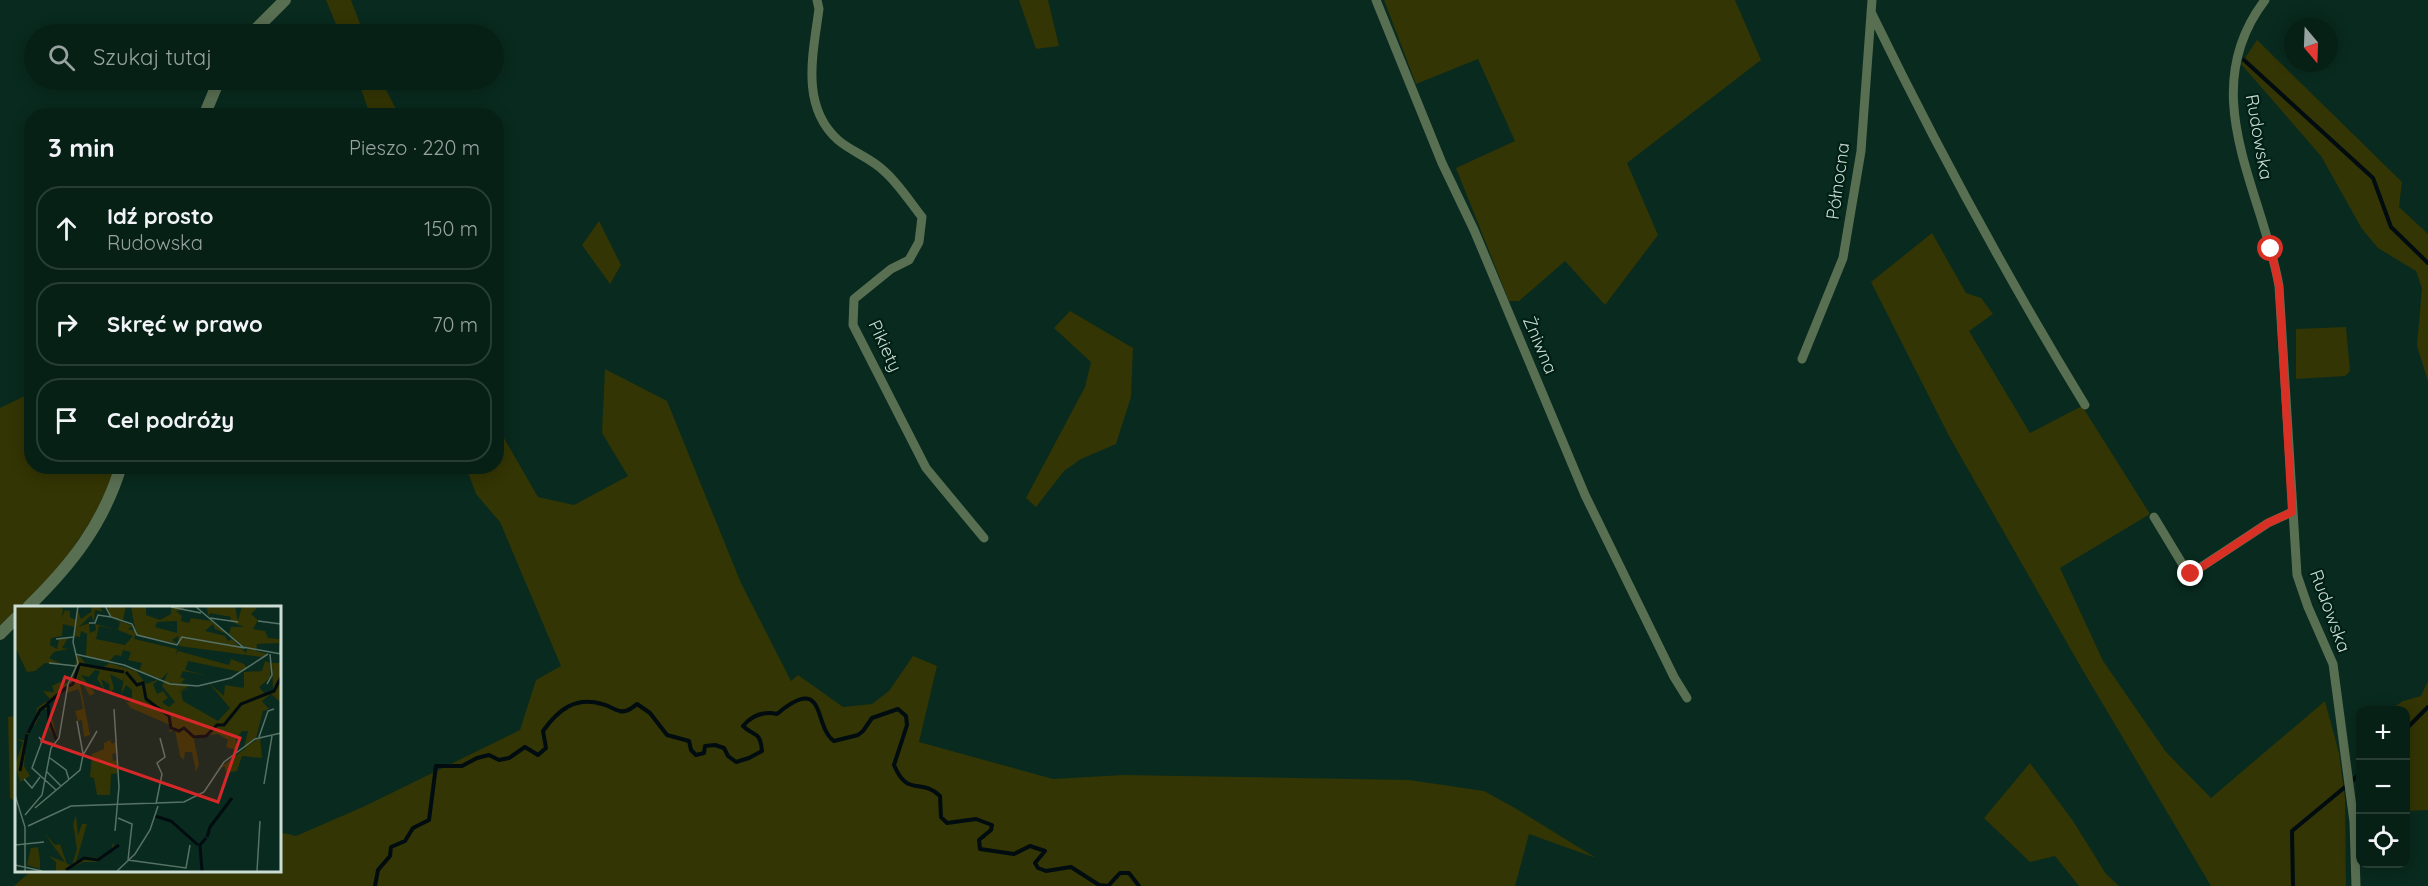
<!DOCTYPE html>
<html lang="pl">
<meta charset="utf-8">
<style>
body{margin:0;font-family:Quicksand,sans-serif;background:#152d23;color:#f1f3f6}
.controls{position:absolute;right:18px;bottom:18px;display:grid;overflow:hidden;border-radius:12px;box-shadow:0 3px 15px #0003}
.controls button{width:54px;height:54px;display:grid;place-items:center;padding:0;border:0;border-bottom:2px solid #283e35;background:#072016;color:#f1f3f6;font:30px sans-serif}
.compass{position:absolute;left:2284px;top:18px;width:54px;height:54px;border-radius:50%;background:#072016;box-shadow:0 3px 15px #0003;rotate:161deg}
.stop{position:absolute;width:18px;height:18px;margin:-14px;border:4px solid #d93025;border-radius:50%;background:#fff}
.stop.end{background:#d93025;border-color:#fff;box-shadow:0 2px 6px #0008}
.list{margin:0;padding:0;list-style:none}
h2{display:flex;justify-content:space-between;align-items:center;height:78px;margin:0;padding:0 24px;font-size:26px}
h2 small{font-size:20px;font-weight:400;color:#98a3a1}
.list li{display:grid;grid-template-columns:39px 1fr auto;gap:18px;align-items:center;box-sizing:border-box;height:84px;margin:0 12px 12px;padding:0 12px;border:2px solid #283e35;border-radius:24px}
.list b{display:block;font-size:22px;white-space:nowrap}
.list p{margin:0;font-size:20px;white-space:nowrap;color:#98a3a1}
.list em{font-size:20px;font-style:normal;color:#98a3a1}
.icon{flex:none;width:33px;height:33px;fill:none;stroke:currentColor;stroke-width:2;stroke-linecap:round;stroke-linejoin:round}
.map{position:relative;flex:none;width:2428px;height:886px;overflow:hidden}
.search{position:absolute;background:#072016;box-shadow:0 3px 15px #0003;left:24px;top:24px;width:480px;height:66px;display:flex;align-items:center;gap:15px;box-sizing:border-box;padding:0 21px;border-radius:33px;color:#98a3a1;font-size:22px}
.panel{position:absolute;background:#072016;box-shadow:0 3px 15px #0003;left:24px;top:108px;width:480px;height:366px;border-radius:24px}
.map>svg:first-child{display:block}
.green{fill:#333504}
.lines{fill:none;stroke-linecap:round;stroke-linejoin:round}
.stream{stroke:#010c10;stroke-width:4}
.minor{stroke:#596f52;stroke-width:9}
.tertiary{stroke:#596f52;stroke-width:12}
.route{stroke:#d93025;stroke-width:8}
.labels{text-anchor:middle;stroke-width:4.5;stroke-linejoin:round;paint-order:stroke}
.street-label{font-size:18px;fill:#cbddd5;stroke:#002015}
.inset-river{fill:none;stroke:#010c10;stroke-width:3}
.inset-road{fill:none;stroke:#577267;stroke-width:1.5}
.view{fill:#d62828;fill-opacity:0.15;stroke:#d62828;stroke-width:3}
.inset-edge{fill:none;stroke:#cbddd5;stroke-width:3}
</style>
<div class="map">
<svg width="2428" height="886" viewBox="0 0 2428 886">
<rect width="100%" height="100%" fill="#092a1e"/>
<path class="green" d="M 326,0 L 351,0 L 364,34 L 340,34 Z
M 1019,0 L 1048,0 L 1059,46 L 1036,49 Z
M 1384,0 L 1735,0 L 1761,60 L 1627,163 L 1658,235 L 1605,305 L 1565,261 L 1519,301 L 1509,301 L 1456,168 L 1515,141 L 1478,59 L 1416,84 Z
M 2257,40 L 2402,182 L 2399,207 L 2428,234 L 2428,381 L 2417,346 L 2422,288 L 2416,271 L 2378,248 L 2362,229 L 2321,156 L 2241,64 Z
M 358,80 L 381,80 L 399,115 L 370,115 Z
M 599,221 L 621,265 L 610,284 L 582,245 Z
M 1932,233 L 1966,293 L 1981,298 L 1993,314 L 1969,331 L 2030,433 L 2082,406 L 2150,514 L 2060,568 L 2103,661 L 2166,752 L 2211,798 L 2325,701 L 2339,753 L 2345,798 L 2346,886 L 2211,886 L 2082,669 L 1949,436 L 1871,282 Z
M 1070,311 L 1133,348 L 1131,397 L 1116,444 L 1081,459 L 1064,471 L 1036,507 L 1026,498 L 1085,387 L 1091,362 L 1054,328 Z
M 2346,327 L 2350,371 L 2345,376 L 2296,379 L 2296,329 Z
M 605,369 L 667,401 L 741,583 L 791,681 L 798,675 L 843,707 L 872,704 L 889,691 L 913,656 L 937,666 L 919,742 L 1053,779 L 1123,775 L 1409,780 L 1484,791 L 1515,808 L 1596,858 L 1529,834 L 1515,886 L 14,886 L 32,870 L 279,870 L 279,832 L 296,836 L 365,806 L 520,730 L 536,680 L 561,666 L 500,522 L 476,494 L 466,467 L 496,466 L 497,426 L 538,497 L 574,505 L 628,476 L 602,433 Z
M 31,393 L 32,466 L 115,467 C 110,497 73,549 53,575 C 44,587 30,597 19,607 L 16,607 L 16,610 L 0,625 L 0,408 Z
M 2428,681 L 2428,810 L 2406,811 L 2406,710 L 2390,710 L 2403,701 L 2421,696 Z
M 16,716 L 16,802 L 10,798 L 8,717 Z
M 2030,763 L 2073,821 L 2106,874 L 2119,886 L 2079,886 L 2055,856 L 2030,862 L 1984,818 Z"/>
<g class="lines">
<path class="stream" d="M 2244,60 L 2373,178 L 2391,227 L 2428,263
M 2406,729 L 2428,707
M 2353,780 L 2360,773
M 375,886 L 378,870 L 390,856 L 391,847 L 405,841 L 413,828 L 429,820 L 436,766 L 462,766 L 477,758 L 489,755 L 499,760 L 509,758 L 525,747 L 538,755 L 546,748 L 543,731 C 558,710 575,696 602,704 C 608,705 614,710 620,711 C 626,713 632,708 637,704 L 650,713 L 667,735 L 689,741 L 691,750 L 696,755 L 704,753 L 705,746 L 715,745 L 724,748 L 728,756 L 736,762 L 749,758 L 762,751 C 760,730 754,737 743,726 C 752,715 763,711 777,714 C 827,672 813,727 834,741 L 858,735 L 863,731 L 872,718 L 898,709 L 906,716 L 907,725 L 894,765 C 908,798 920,777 940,796 L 941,817 L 947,823 L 976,819 L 992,825 L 991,830 L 979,840 L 980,849 L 1014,854 L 1030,846 L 1045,851 L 1035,863 L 1038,868 L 1046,871 L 1071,867 L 1099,885 L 1108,886 L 1120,873 L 1129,873 L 1139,886
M 2293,886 L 2292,831 L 2345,787"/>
<path class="minor" d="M 817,0 L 819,9 C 813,54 800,106 838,140 C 852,152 871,158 884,171 C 898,183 910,202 922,217 L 919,242 L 909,260 L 891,269 L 854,299 L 853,325 L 926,468 L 984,538
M 1376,0 L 1442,163 L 1474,230 L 1585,495 L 1674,677 L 1687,698
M 2265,0 C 2194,93 2262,188 2279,286 L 2297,575 L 2308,607 L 2333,664 L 2354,822 L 2356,886
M 1871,12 C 1936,146 2007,277 2085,405
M 1802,359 L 1843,258 L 1861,151 L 1872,0
M 2154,517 L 2189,575 L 2268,523 L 2292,512"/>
<path class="tertiary" d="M 251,34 L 285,0
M 204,116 L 219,80
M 28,607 C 71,565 103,525 121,466
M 0,634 L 16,618"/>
</g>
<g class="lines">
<path class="route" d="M 2191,574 L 2268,523 L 2292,512 L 2279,286 L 2271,249"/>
</g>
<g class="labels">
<g class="street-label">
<text transform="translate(2259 137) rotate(80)" y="6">Rudowska</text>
<text transform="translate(1838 181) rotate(-82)" y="6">Północna</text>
<text transform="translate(1540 345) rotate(67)" y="6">Żniwna</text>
<text transform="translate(885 346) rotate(65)" y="6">Pikiety</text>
<text transform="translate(2330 611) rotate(70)" y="6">Rudowska</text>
</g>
</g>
<g transform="translate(15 606)">
<rect width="266" height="266" fill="#092a1e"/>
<path d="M 0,0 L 43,0 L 48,3 L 47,12 L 50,4 L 55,5 L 55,11 L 61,14 L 59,21 L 48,18 L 47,30 L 36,32 L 35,39 L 42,43 L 44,33 L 53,32 L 47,42 L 54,43 L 39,46 L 34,52 L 47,58 L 30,57 L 20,65 L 12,66 L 0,41 ZM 77,0 L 84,0 L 88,6 L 80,4 L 79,16 L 76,9 L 64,21 L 74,17 L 75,27 L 81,24 L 80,18 L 103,24 L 105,16 L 96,12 L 118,20 L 113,23 L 122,25 L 119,33 L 162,43 L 161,49 L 163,45 L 214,59 L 216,53 L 229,58 L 232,62 L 226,66 L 173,55 L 170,64 L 189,69 L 168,65 L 165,71 L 170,73 L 166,77 L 176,79 L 162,86 L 176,81 L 166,86 L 168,95 L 203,115 L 215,102 L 194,77 L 209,90 L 210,79 L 229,82 L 229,66 L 247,65 L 250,55 L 256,57 L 255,72 L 244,81 L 250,88 L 258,84 L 257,57 L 265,57 L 265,96 L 256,88 L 247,95 L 254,103 L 248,105 L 241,132 L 228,145 L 233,125 L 227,125 L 221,133 L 221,144 L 211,141 L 213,134 L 203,128 L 184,130 L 179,134 L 184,158 L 181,166 L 177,146 L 170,146 L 169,154 L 165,150 L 160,124 L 154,126 L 155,119 L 116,102 L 109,94 L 113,97 L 117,92 L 117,84 L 111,79 L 106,89 L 110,65 L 108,75 L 95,68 L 99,82 L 95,89 L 94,78 L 86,73 L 90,85 L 82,73 L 85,65 L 80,64 L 74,71 L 66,69 L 80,87 L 75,90 L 64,72 L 75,129 L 69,131 L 67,114 L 63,115 L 60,105 L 68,103 L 65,87 L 63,83 L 52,87 L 63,48 L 71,58 L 88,61 L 95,57 L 121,65 L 131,78 L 145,73 L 138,78 L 142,88 L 148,85 L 153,92 L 147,96 L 154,101 L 160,96 L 147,80 L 153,66 L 146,73 L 124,65 L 127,57 L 113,54 L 116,46 L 108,44 L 106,50 L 100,49 L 94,56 L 71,50 L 72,28 L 66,25 L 65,31 L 59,30 L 63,5 L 66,13 L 76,6 ZM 84,20 L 103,24 L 118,30 L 110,39 L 81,33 ZM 90,0 L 111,0 L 108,14 L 95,11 ZM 116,0 L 131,0 L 131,9 L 145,14 L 156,8 L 156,0 L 170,0 L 169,4 L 161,5 L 167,10 L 166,15 L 174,17 L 176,12 L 196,15 L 214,29 L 200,23 L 198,18 L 190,25 L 210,30 L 213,35 L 217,33 L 231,47 L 232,43 L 240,44 L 228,40 L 214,28 L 216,21 L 229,21 L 215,15 L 216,11 L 195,7 L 194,11 L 191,0 L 220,0 L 223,15 L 227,0 L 244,0 L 236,8 L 243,14 L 238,23 L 250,25 L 253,32 L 264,33 L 264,37 L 242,38 L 241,45 L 252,48 L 247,51 L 164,40 L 163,30 L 157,34 L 163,38 L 121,29 ZM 162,15 L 162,27 L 140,21 L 142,16 ZM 45,76 L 53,78 L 52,82 L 37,93 L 34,101 L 43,135 L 34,123 L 35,105 L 27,102 L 23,109 L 26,113 L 23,111 L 21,118 L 15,123 L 11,136 L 9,160 L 15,170 L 5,176 L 9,188 L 0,159 L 8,136 L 1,133 L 9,134 L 13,123 L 19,117 L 22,102 L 35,93 L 28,85 L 39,86 L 37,80 ZM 245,131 L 247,152 L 227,150 L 222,165 L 211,167 L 210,161 L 206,161 ZM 95,134 L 97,138 L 101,136 L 102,147 L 97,148 L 98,155 L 103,154 L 103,167 L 96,168 L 95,189 L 82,189 L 79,172 L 75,171 L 77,148 L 89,143 L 89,137 ZM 61,209 L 63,229 L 67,218 L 72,218 L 61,256 L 68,251 L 85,252 L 97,243 L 98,236 L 100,242 L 105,239 L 83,256 L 68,256 L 51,265 L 41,265 L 41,256 L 34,250 L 50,256 L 29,227 L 40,239 L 45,238 L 52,258 L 57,259 L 62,243 L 58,218 ZM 23,241 L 25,254 L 25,263 L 12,259 L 16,242 Z" fill="#333504" fill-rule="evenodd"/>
<path class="inset-river" d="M 64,58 L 109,66M 111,66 L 122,79 L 128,77 L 131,93 L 154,110 L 156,122 L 164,125 L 169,122 L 179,131 L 191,130 L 202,119 L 209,119 L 226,98 L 259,85 L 266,71M 54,80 L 58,78 L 64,59M 13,127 L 25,104 L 33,98M 42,135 L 34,115 L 33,97 L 52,81M 5,165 L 12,128M 140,210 L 156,215 L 183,239M 192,231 L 195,221 L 217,192M 51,264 L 69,252 L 83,254 L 104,239M 187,265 L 185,239 L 191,232"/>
<path class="inset-road" d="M 90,0 L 96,11 L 117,18 L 122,29 L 162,39 L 167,31 L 230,42M 180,0 L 228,41 L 266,48M 156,1 L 186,7M 195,12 L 223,16M 243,15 L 266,18M 74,17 L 80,17 L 83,9 L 96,11M 41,33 L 59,31M 60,48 L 109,59 L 155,78 L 183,80 L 216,72 L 253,48M 265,48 L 266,25M 34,57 L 61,60M 252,78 L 257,69 L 255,48M 99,103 L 104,181 L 100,225M 62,115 L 68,148M 24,131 L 27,135 L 17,162 L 41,184M 244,131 L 253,105 L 259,103M 35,152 L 51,164 L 54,174M 31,165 L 46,180M 9,173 L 17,182 L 25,171M 249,178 L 257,130M 0,189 L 10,221 L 10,265M 141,198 L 147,168 L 142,157 L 150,151 L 145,132M 20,202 L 65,164 L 68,149 L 82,125M 10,209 L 27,189 L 36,142 L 44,132 L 53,78 L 63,57 L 58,36 L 63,0M 103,212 L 117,218 L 113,254M 13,220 L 56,200 L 169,196 L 189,186 L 209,156 L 240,133 L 266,127M 0,239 L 29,236M 113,254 L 171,262 L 175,239M 0,259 L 27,265M 102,265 L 120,248 L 135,224 L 143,200M 242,265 L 245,215"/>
<path class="view" d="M 50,71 L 225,132 L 203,196 L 27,135 Z"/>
<rect width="266" height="266" class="inset-edge"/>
</g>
</svg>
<div class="controls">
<button>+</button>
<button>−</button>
<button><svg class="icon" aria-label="locate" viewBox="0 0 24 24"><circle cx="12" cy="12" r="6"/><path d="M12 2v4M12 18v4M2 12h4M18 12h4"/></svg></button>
</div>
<svg class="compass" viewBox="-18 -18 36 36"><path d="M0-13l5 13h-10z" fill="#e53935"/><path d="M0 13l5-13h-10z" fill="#98a3a1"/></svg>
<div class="stop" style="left:2271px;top:249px"></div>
<div class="stop end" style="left:2191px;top:574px"></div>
<div class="search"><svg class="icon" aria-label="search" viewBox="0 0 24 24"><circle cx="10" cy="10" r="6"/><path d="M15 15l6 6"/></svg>Szukaj tutaj</div>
<section class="panel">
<h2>3 min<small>Pieszo · 220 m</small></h2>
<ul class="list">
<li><svg class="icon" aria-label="ahead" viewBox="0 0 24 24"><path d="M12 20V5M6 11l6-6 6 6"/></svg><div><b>Idź prosto</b><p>Rudowska</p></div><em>150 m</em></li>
<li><svg class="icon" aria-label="right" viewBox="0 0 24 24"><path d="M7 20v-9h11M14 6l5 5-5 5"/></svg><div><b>Skręć w prawo</b></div><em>70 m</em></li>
<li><svg class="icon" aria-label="arrive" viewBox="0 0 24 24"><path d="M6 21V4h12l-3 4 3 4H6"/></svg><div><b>Cel podróży</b></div></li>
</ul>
</section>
</div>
